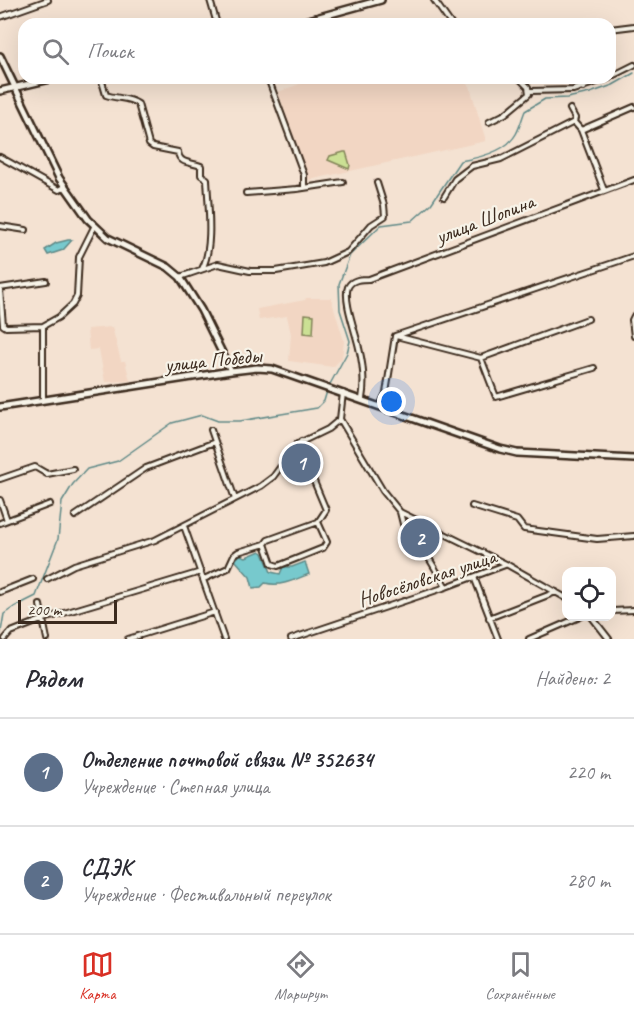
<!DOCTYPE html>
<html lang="ru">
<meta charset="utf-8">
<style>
body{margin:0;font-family:Caveat,sans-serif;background:#f7f7f7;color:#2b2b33}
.controls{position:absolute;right:18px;bottom:18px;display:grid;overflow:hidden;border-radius:12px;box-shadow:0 6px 24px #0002}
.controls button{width:54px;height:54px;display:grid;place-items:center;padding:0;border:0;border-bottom:2px solid #e1e1e2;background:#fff;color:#2b2b33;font:30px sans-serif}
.scale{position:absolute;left:18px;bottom:15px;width:99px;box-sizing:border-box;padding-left:6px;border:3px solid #3b2a1e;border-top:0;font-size:16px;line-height:21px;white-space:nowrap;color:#3b2a1e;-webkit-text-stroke:4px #f7f3e8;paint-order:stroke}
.you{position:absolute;left:392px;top:402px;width:21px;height:21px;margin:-15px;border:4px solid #fff;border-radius:50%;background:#1a73e8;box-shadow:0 0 0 9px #1a73e833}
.badge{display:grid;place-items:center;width:39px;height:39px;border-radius:50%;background:#d93025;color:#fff;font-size:20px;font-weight:700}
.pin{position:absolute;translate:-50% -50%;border:3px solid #fff;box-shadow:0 2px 6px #0006}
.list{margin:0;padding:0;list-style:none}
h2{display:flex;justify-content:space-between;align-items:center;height:78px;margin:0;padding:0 24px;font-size:26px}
h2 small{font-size:20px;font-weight:400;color:#7c7c81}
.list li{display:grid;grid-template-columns:39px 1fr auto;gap:18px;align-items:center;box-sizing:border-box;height:108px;padding:0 24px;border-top:2px solid #e1e1e2}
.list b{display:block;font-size:22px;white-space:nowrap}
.list p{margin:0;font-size:20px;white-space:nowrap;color:#7c7c81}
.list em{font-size:20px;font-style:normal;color:#7c7c81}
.icon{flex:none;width:33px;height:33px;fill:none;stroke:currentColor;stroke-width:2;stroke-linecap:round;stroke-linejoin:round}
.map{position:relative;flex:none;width:634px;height:639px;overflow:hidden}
.search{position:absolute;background:#fff;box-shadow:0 6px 24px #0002;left:18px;right:18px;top:18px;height:66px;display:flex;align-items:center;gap:15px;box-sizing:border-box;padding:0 21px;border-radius:18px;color:#7c7c81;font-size:22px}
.sheet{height:294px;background:#fff}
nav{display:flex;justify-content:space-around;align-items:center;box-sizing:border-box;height:84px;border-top:2px solid #e1e1e2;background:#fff;font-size:16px;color:#7c7c81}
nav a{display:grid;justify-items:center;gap:3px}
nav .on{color:#d93025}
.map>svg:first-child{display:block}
.built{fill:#f2d6c3}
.green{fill:#cbe094;stroke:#838559;stroke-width:1.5}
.water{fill:#77c9cd;stroke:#5f8987;stroke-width:1.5}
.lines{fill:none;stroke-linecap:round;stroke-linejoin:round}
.stream{stroke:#5f8987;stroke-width:1.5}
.street-casing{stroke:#3b2a1e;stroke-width:8}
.secondary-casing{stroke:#3b2a1e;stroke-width:10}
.street{stroke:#f7f3e8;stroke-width:4}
.secondary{stroke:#f7f3e8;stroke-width:5}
.labels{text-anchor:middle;stroke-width:4.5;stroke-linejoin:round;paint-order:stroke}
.street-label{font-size:21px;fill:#3b2a1e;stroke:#f7f3e8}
</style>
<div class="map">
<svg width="634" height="639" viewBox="0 0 634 639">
<rect width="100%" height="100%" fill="#f4e2d2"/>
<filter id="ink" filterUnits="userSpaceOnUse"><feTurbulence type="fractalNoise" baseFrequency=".0167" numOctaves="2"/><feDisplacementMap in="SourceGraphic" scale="12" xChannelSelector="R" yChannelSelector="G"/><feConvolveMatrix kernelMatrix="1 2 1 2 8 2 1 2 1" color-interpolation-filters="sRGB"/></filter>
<g filter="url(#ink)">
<path class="built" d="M 316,78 L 460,78 L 470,87 L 486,141 L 309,180 L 278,92 Z
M 306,298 L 331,298 L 344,341 L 342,358 L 333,367 L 289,361 L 291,334 L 287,316 L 259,320 L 257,309 L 305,300 Z
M 112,327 L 121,361 L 125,361 L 130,381 L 105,382 L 99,349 L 89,350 L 87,329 Z"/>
<path class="green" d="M 344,152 L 346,152 L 350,165 L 349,169 L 328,160 L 330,156 Z
M 305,314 L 314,315 L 313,334 L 304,333 Z"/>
<path class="water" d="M 68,240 L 72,240 L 63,250 L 48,255 L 45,250 L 56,243 Z
M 260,551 L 263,553 L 271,572 L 280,574 L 283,567 L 292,567 L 305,562 L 309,574 C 294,580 281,587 265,583 L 261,587 L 253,588 L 250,577 L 235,560 L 240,555 L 246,557 Z"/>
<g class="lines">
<path class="stream" d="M 329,386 L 347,353 L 350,341 L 340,310 L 339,284 L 350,255 L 381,225 L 412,221 L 431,204 L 460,161 C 479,158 506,152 516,134 C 520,127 522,118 525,111 L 545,99 L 567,98 L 590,93 L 613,85 L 634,73
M 0,637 L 4,614 L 14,607 L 36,596 L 58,539 L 62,502 L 73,484 L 87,469 L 118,461 L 172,423 L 202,415 L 218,421 L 240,421 L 317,408 L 324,401 L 327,391"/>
<g class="street-casing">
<path id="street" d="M 210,0 L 217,24
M 434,0 L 451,24
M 0,17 L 48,0
M 610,29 L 634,26
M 610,77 L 634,65
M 101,78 L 106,95 C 117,99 129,97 138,104 L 149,144 L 153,147 L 178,152 C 179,164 191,162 201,166 L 201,175 L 207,179 C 208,204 214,247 202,269
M 268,78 L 304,175 L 304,188
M 580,78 L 583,88
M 530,91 L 573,90 L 609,78
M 570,109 L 575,118 L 574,122 L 581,130 L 604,190
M 489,122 L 505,114 L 529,94 L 528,87 L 519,78
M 581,130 L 634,107
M 0,157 L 59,190 L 65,187
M 246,193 L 297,189 L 343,182
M 444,197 L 455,179 L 472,166 L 501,159 L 574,122
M 0,226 L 26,230
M 180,277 L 218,264 L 250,271 L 276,271 L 324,263 L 348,252 L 371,225 L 385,216 L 384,205 L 377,183
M 0,288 L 46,281
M 0,290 L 3,325 L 6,327 L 43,326 L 59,317 L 73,304 L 77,296 L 79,257 L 94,227
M 634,316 L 632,320 L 634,336
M 43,326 L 43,400
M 395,336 L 634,256
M 396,336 L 481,358 L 588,319
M 481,358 L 496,397 L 594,368
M 343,393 L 340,419 L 383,491 L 400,512 L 506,564 L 566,598
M 362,399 C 365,382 363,364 359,348 C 356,333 343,300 348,287 C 352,279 362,279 369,279 L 634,180
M 380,406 L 386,393 L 395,336
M 211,430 L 235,499
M 301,441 L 316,471 L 313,479 L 326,510 L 318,522
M 0,479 L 35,467 L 47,474 L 73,469
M 0,500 L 7,520
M 472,506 L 517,520 L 524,529 L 597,539 L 634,536
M 400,512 L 403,524 L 417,538 L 446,587
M 75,516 L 146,468 L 215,442
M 0,523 L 50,504
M 184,526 L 224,639
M 474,577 L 498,639
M 47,579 L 74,565 L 155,540 L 261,486 L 273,477 L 297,444 L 328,429 L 340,419
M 204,579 L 228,568 L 234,555 L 238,552 L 265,544 L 268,540 L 318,522 L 327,542 L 323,548 L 278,566 L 272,564 L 265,544
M 0,592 L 33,579
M 40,605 L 47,639
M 612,611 L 634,610
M 591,616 L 609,639
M 489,618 L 556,592
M 5,639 L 11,632 L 44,619 L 201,572
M 128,639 L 215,612
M 291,639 L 446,587 L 505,565
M 529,639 L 582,616"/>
</g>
<g class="secondary-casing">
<path id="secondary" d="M 294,24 L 381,0
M 0,56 L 59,178 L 88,219 L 108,238 L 168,267 L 180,277 L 201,310 L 231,371
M 0,91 L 55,78
M 0,407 L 231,371 L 257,368 L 272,369 L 500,449 L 517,453 L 634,459"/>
</g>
<use href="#street" class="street"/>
<use href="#secondary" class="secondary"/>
</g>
</g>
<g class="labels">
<g class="street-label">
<text transform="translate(485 219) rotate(-21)" y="7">улица Шопина</text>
<text transform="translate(213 360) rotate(-6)" y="7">улица Победы</text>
<text transform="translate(427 578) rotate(-18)" y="7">Новосёловская улица</text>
</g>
</g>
</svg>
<div class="controls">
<button><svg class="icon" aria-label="locate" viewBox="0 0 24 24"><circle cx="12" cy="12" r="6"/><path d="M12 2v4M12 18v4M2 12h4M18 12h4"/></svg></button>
</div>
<div class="scale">200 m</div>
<div class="you"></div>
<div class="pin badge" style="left:301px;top:463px;background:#5c6f8a">1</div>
<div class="pin badge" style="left:420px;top:538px;background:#5c6f8a">2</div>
<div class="search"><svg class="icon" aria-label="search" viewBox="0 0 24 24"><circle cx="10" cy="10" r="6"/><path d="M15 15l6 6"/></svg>Поиск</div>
</div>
<section class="sheet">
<h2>Рядом<small>Найдено: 2</small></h2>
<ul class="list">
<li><span class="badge" style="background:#5c6f8a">1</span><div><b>Отделение почтовой связи № 352634</b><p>Учреждение · Степная улица</p></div><em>220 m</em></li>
<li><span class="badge" style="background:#5c6f8a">2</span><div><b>СДЭК</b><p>Учреждение · Фестивальный переулок</p></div><em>280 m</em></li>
</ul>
</section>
<nav>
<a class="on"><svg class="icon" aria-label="map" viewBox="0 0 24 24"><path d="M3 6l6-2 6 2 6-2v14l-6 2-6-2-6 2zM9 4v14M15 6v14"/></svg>Карта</a>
<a><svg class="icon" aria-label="directions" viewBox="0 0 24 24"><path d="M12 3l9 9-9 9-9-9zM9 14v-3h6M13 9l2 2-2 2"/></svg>Маршрут</a>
<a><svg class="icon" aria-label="saved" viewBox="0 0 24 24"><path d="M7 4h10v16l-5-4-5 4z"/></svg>Сохранённые</a>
</nav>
